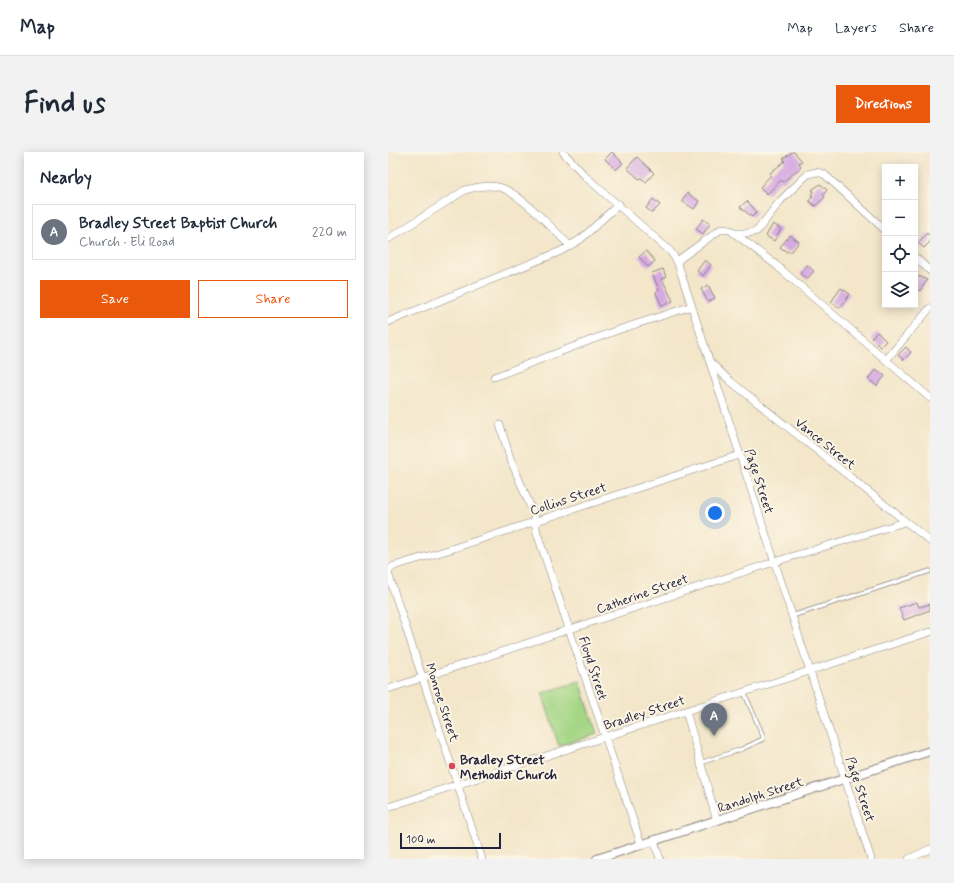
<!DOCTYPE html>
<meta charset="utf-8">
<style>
body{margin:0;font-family:Mynerve,sans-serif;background:#f2f2f3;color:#1f2937}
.controls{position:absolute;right:12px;top:12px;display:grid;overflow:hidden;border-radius:0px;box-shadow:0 2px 10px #0003}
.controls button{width:36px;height:36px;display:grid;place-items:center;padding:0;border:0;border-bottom:1px solid #e0e1e3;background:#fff;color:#1f2937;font:20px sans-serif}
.scale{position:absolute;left:12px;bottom:10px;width:101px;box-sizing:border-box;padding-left:4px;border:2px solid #22223b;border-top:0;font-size:11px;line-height:14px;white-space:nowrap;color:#22223b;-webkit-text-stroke:3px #fcf5e5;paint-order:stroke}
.you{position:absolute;left:327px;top:361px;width:14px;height:14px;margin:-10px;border:3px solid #fff;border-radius:50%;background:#1a73e8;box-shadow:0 0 0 6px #1a73e833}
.badge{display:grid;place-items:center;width:26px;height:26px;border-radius:50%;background:#ea580c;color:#fff;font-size:13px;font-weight:700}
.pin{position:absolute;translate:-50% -33px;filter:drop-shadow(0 1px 2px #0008)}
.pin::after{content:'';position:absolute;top:21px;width:14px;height:12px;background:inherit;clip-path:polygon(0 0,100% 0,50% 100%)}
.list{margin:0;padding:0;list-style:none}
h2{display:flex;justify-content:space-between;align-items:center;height:52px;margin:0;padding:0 16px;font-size:17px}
h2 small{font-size:13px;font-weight:400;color:#747a83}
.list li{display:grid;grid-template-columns:26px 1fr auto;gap:12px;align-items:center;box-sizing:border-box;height:56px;margin:0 8px 8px;padding:0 8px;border:1px solid #e0e1e3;border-radius:0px}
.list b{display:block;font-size:15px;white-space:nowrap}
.list p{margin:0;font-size:13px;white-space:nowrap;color:#747a83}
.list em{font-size:13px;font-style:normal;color:#747a83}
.actions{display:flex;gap:8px;padding:12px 16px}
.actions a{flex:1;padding:9px 0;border:1px solid #ea580c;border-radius:0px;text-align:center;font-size:14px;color:#ea580c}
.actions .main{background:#ea580c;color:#fff}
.icon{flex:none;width:22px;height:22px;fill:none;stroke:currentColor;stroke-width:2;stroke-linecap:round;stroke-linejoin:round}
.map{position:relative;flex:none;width:542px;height:707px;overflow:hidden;border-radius:0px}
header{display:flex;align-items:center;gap:24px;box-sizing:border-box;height:56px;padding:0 20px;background:#fff;border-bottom:1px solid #e0e1e3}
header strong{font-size:19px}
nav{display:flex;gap:22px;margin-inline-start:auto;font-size:14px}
.intro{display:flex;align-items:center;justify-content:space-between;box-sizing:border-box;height:96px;padding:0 24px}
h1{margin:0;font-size:28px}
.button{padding:10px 18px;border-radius:0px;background:#ea580c;color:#fff;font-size:14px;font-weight:700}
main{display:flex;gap:24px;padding:0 24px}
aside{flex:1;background:#fff;border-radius:0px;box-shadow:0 2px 10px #0003}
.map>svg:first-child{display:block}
.green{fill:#a4d685;stroke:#637c60}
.building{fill:#d6a9e3}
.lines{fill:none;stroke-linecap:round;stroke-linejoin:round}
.service-casing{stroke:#8a8482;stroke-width:5}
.minor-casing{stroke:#8a8482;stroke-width:8}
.tertiary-casing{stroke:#8a8482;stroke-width:10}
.service{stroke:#fff;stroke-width:3.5}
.minor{stroke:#fff;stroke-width:7}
.tertiary{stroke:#fff;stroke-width:8}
.poi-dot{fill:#d1495b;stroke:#fcf5e5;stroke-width:1.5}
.labels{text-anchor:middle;stroke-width:4;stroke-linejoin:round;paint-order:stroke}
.street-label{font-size:13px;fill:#22223b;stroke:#fcf5e5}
.poi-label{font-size:13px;font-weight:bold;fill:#22223b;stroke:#fcf5e5;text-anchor:start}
</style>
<header>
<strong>Map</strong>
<nav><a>Map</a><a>Layers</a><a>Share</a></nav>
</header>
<div class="intro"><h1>Find us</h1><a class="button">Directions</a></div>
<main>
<aside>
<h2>Nearby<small></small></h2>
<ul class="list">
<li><span class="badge" style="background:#6b7280">A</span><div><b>Bradley Street Baptist Church</b><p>Church · Eli Road</p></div><em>220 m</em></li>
</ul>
<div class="actions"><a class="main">Save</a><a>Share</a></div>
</aside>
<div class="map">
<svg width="542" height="707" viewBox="0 0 542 707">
<rect width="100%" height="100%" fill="#fcf5e5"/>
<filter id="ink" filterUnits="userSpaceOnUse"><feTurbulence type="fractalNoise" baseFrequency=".025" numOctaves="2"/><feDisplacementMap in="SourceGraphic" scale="8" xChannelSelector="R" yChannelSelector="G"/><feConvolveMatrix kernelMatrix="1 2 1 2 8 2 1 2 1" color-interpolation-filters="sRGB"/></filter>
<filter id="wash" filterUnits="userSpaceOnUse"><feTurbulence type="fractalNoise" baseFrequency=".012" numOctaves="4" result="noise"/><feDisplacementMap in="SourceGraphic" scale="16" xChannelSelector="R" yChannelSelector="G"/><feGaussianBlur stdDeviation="0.9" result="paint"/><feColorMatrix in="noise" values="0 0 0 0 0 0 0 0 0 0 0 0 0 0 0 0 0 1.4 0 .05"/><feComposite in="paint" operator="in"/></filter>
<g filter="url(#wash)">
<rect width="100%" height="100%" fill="#f3e6c9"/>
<path class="green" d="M 192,529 L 209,582 L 171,594 L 154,541 Z"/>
<g id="blocks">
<path class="building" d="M 224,0 L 235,11 L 228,18 L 217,7 Z
M 404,0 L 406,0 L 414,9 L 411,11 L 413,15 L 395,30 L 393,28 L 379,42 L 372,35 L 383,23 L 382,21 L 397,9 L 395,7 Z
M 249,5 L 266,21 L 258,30 L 253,26 L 251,27 L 239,16 Z
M 432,32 L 439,38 L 435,43 L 437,45 L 427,54 L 421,49 L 425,44 L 423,43 L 426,39 L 424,38 Z
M 299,41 L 311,49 L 306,57 L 294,49 Z
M 265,47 L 272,53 L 264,61 L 258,56 Z
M 359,49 L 369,60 L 364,65 L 352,55 Z
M 315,67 L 322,72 L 315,82 L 308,77 Z
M 385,72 L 393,77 L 386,89 L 378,84 Z
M 539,81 L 542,84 L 542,90 L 536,96 L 530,91 Z
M 402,83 L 411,90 L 404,99 L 399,100 L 392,95 Z
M 258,99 L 267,109 L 260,115 L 251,105 Z
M 317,108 L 323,113 L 315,124 L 309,119 Z
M 419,113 L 426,119 L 419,127 L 412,122 Z
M 275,117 L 278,125 L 274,127 L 285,149 L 274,154 L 268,141 L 271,138 L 264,121 Z
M 531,124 L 539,128 L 532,139 L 527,136 L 527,131 Z
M 320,133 L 327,146 L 320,150 L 313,137 Z
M 453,136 L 462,142 L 452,156 L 443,150 Z
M 489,180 L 498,189 L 492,195 L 483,186 Z
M 518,195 L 523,200 L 516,208 L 510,203 Z
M 488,217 L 497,224 L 489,234 L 480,227 Z
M 529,450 L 531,455 L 542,452 L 542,458 L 516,468 L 511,456 Z"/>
</g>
</g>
<g filter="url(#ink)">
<use href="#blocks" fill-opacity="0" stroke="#8a8482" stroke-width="1"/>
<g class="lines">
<g class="service-casing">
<path id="service" d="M 404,464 L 542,419
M 312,611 L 354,597 L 375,587 L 375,584 L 356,540"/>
</g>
<g class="minor-casing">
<path id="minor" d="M 175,0 L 198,25 L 282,99 L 289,109 L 483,707
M 346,81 L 388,113 L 542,246
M 0,87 L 77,38 C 89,35 102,32 114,36 C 134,43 167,79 182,94
M 527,105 L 542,119
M 289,109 L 333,77 L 342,78 L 346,81 L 360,81 L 369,79 L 393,48 L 420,22 L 428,20 L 436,22 L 497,78
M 0,170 L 173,99 L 193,87 L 231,52
M 498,208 L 542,156
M 322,210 L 341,228 L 542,389
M 106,225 L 227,179 L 304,154
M 112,273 L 122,306 L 146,363 L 149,381 L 253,692
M 0,537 L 386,410 L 517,370
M 298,559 L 329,669
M 0,655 L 542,480
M 266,688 L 272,707
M 94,707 L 0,421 L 1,418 L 6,414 L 60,398 L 351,303
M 521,707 L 542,697"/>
</g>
<g class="tertiary-casing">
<path id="tertiary" d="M 209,707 L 542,599"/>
</g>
<use href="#service" class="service"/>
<use href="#minor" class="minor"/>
<use href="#tertiary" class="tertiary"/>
</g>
</g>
<circle class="poi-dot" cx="64" cy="614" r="4"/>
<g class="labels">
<g class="street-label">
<text transform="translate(438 291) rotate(39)" y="5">Vance Street</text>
<text transform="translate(372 329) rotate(72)" y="5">Page Street</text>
<text transform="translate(180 346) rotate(-18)" y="5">Collins Street</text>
<text transform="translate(254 441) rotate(-19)" y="5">Catherine Street</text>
<text transform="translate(206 516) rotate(72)" y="5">Floyd Street</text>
<text transform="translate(55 550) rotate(72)" y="5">Monroe Street</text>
<text transform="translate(256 560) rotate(-18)" y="5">Bradley Street</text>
<text transform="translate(473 637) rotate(72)" y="5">Page Street</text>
<text transform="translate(372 642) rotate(-18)" y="5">Randolph Street</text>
</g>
<g class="poi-label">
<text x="72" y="612">Bradley Street<tspan x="72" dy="15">Methodist Church</tspan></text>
</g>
</g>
</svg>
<div class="controls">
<button>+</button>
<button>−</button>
<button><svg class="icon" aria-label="locate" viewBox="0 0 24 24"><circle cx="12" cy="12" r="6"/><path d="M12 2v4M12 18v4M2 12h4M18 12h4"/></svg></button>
<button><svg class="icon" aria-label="layers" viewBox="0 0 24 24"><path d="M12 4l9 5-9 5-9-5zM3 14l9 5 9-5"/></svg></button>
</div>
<div class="scale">100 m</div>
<div class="you"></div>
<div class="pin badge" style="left:326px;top:584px;background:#6b7280">A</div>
</div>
</main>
